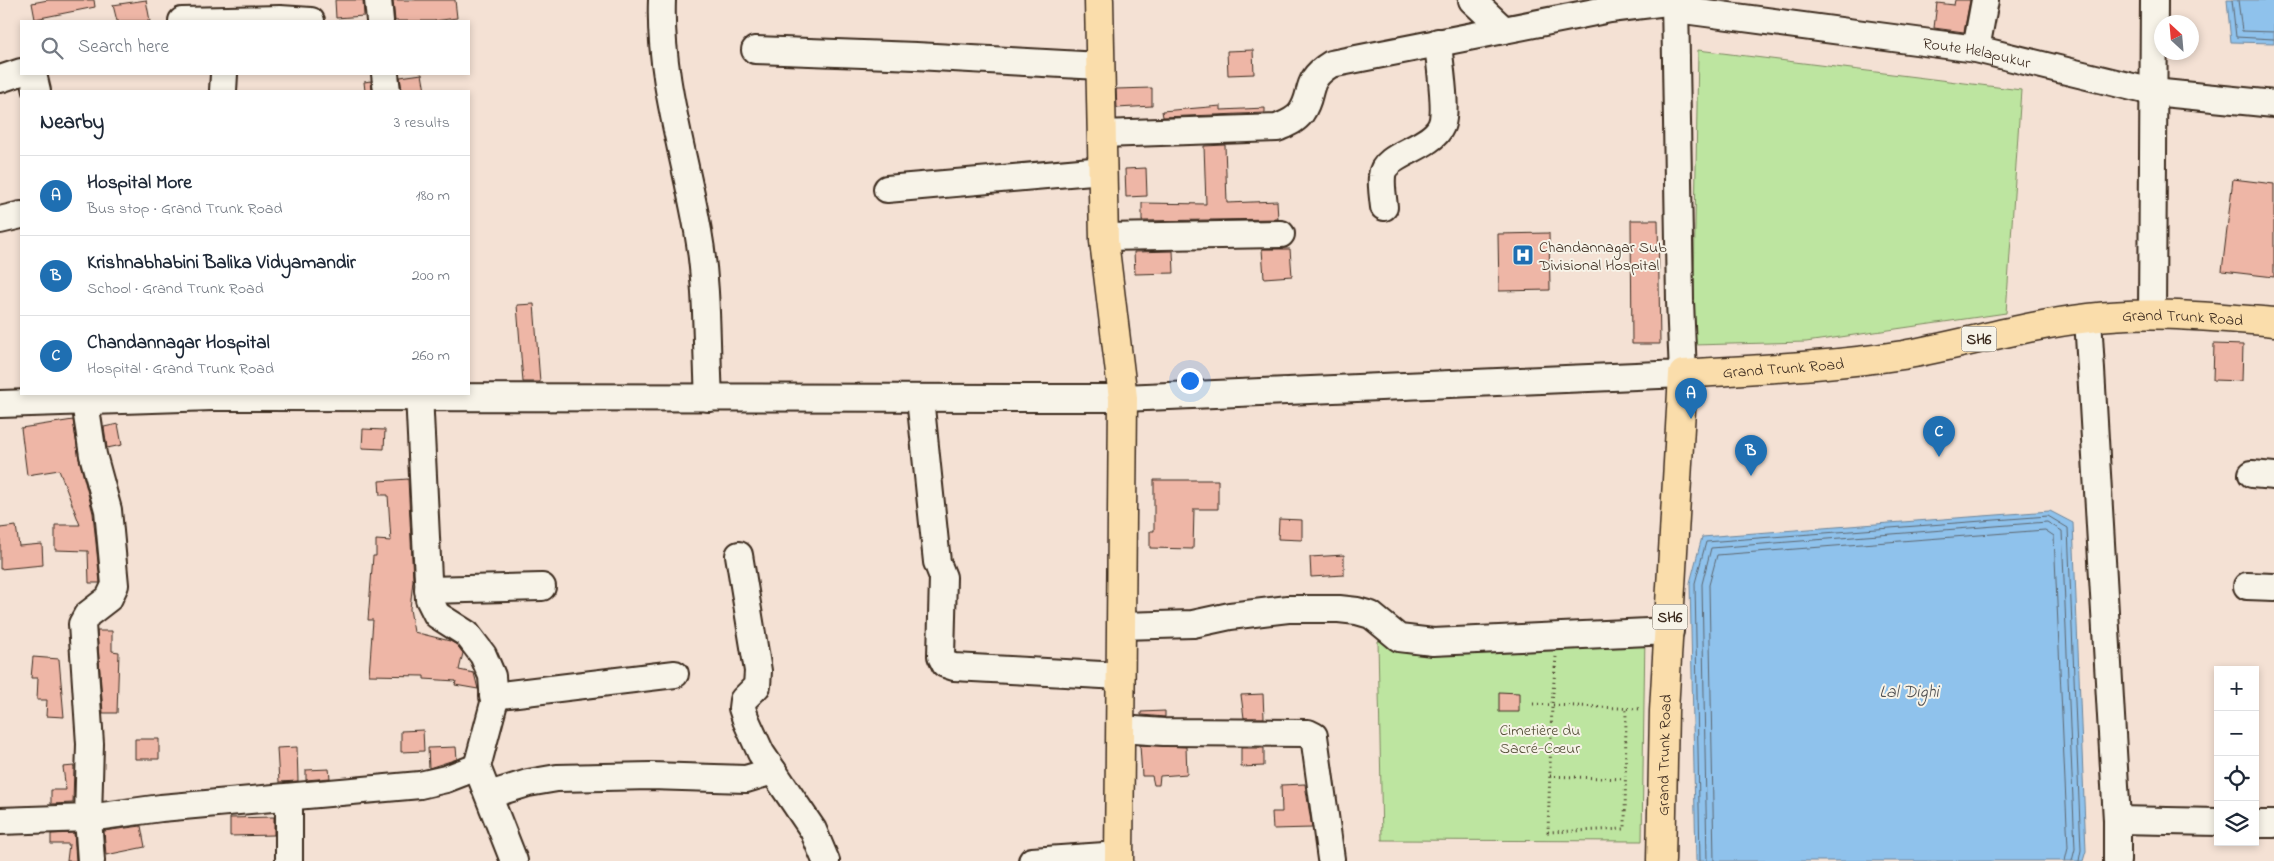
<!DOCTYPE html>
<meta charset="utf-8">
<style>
body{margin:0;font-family:"Indie Flower",sans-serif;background:#f2f2f3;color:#1f2937}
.controls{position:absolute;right:15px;bottom:15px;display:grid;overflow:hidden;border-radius:0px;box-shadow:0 2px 8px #0003}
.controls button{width:45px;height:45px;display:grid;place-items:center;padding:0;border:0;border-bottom:1px solid #e0e1e3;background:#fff;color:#1f2937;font:25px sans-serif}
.compass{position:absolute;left:2154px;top:15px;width:45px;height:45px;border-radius:50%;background:#fff;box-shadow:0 2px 8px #0003;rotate:334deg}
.you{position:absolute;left:1189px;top:380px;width:18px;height:18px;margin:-12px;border:4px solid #fff;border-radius:50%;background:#1a73e8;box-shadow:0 0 0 8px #1a73e833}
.badge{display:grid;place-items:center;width:32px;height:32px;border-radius:50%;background:#1f6fb2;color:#fff;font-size:16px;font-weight:700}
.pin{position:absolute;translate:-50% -41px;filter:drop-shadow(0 1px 2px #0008)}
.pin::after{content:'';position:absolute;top:26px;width:18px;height:15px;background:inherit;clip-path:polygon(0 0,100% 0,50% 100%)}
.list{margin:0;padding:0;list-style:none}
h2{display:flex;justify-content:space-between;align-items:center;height:65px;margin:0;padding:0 20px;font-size:21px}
h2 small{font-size:16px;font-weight:400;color:#747a83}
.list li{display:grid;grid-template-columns:32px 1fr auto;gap:15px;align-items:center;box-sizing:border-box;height:80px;padding:0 20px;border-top:1px solid #e0e1e3}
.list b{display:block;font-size:19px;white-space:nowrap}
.list p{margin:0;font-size:16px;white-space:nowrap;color:#747a83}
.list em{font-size:16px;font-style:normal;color:#747a83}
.icon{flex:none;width:28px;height:28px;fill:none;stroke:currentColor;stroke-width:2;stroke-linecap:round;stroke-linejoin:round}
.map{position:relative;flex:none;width:2274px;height:861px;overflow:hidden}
.search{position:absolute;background:#fff;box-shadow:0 2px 8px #0003;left:20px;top:20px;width:450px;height:55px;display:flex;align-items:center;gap:12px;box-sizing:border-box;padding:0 18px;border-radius:0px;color:#747a83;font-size:19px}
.panel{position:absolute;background:#fff;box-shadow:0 2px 8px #0003;left:20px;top:90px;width:450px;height:305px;border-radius:0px}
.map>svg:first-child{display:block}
.green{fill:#bde5a0;stroke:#7c885f}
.water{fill:#8fc2ec;stroke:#6d859a}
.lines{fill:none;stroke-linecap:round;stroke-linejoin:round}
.shore{stroke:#5d6770;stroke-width:1}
.building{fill:#eeb6a6;stroke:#3b2a1e}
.minor-casing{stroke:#3b2a1e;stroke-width:30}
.major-casing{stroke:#3b2a1e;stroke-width:31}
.path{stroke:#3b2a1e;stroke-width:3;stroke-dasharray:1 4;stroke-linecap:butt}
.minor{stroke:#f7f3e8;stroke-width:26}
.major{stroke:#faddab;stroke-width:28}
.labels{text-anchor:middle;stroke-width:4;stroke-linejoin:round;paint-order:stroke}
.shield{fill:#f7f3e8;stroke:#73665b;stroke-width:1}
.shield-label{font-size:15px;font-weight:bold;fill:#3b2a1e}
.street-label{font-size:16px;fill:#3b2a1e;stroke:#f7f3e8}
.poi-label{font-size:16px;fill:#3b2a1e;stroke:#f7f3e8;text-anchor:start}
.park-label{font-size:16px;fill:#554f38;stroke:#f7f3e8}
.water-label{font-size:18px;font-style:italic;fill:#505052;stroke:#f7f3e8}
</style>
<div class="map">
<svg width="2274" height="861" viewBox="0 0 2274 861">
<rect width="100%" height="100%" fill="#f4e1d4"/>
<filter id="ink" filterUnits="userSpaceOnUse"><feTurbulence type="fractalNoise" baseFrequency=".02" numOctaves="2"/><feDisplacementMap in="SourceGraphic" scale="10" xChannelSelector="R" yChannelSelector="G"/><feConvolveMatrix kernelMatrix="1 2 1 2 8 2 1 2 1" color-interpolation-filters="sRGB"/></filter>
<g filter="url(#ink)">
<path class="green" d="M 1698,50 L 2021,90 L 2006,313 L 1806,342 L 1693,345 Z
M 1645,632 L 1642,841 L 1382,840 L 1378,641 Z"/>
<path class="water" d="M 2227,0 L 2274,0 L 2274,43 L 2231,42 Z
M 2050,511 L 2073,523 L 2086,851 L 2083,861 L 1696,861 L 1690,583 L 1702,537 Z"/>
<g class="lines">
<path class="shore" d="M 2232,0 L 2236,37 L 2274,39
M 2238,0 L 2242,31 L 2274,32
M 1700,861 L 1695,583 L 1706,542 L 2048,516 L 2068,528 L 2081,850 L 2079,861
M 1707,861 L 1702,584 L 1711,548 L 2047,522 L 2062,531 L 2075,849 L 2072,861
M 1714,861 L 1709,585 L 1717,555 L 2045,530 L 2054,536 L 2068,848 L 2065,861"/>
</g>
<path class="building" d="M 48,0 L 94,0 L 95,7 L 35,19 L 32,3 Z
M 146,0 L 150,21 L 117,21 L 113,5 Z
M 335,0 L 363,0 L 364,16 L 336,18 Z
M 393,0 L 455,0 L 457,18 L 434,21 L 395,21 Z
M 1955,0 L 1970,0 L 1964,32 L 1934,28 L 1937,3 L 1954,5 Z
M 1253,50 L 1254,74 L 1228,75 L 1227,51 Z
M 422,74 L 425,91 L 402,91 L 400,77 Z
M 371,81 L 372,91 L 365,91 L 364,82 Z
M 1152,88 L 1152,106 L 1117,108 L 1116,89 Z
M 1221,106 L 1221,110 L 1265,108 L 1265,113 L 1163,117 L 1162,111 Z
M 1225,145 L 1227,203 L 1277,201 L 1278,219 L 1142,221 L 1142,203 L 1206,204 L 1204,146 Z
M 1146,168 L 1147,196 L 1126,197 L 1125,169 Z
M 2233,179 L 2274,184 L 2274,277 L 2222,271 Z
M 1631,220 L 1658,220 L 1660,344 L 1632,344 Z
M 1549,233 L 1550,290 L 1499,291 L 1498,234 Z
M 1262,249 L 1290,249 L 1292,276 L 1264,278 Z
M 1173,251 L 1174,273 L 1135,274 L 1134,252 Z
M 534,304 L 540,382 L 523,382 L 517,305 Z
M 2214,344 L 2243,345 L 2242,381 L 2213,380 Z
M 73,420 L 79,459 L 93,513 L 100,583 L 89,583 L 88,551 L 55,550 L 55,525 L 80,525 L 59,470 L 27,475 L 21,428 Z
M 118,424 L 122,445 L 107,448 L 104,427 Z
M 363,429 L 385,430 L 384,449 L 362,448 Z
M 408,479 L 413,580 L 410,609 L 414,632 L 450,641 L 457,645 L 463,653 L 459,670 L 474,673 L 478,689 L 455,685 L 456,681 L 424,679 L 424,676 L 369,675 L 373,620 L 368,620 L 373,556 L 376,556 L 376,540 L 391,541 L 388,495 L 380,495 L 379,481 Z
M 1154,480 L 1218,480 L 1218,509 L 1194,509 L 1193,549 L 1150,548 L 1150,531 L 1154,531 Z
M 1279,519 L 1302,520 L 1302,540 L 1278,539 Z
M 16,526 L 19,546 L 42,544 L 43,565 L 0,569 L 0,528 Z
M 1344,555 L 1344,575 L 1311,577 L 1310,557 Z
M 97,631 L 112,631 L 112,651 L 119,652 L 117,713 L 103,713 Z
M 33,657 L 59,659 L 64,717 L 46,716 L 47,700 L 37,700 L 38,678 L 31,678 Z
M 1499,692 L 1519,693 L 1519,712 L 1499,712 Z
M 1263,694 L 1264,718 L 1244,718 L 1241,695 Z
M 1165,711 L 1165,717 L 1141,715 L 1141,712 Z
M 423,730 L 424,751 L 401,752 L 401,731 Z
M 135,739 L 159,739 L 159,759 L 135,759 Z
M 1140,745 L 1186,747 L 1187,774 L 1160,776 L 1159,785 L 1154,785 L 1152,776 L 1142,776 Z
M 297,747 L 298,781 L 279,782 L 277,748 Z
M 456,747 L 457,759 L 429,768 L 428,748 Z
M 1241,748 L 1264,748 L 1264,766 L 1241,767 Z
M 74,766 L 73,803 L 51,804 L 51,790 L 66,790 L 63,767 Z
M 329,769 L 330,778 L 306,780 L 306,770 Z
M 1305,784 L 1312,828 L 1273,829 L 1272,812 L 1282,812 L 1281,785 Z
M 274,817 L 274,835 L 230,836 L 230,818 Z
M 141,826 L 145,847 L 106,855 L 104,831 Z
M 74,833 L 76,861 L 67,861 L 69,844 L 51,844 L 51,834 Z"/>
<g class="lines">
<g class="minor-casing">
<g id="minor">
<path d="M 378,0 L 380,21"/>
<path d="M 662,0 C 659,79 685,154 698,231 C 708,286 706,343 709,398"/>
<path d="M 1472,0 L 1504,30"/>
<path id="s1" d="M 1676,9 L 1976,49 L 2153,92 L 2274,104"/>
<path d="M 182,21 L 280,19 L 311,21"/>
<path d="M 1976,49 L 1985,0"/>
<path d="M 755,50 L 916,56 L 1100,66"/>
<path d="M 33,74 L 37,91"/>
<path d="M 385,74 L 387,91"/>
<path d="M 0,79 L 21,72"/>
<path d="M 223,91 L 224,74"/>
<path d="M 1102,134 L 1277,128 C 1286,124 1295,121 1301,113 C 1315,93 1303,81 1331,64 L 1610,9 L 1675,1"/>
<path d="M 887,189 L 1103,170"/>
<path d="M 1384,207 C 1383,197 1381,186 1382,176 C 1383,154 1431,149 1441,126 C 1448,112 1439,60 1438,42"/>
<path d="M 0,220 L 21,215"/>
<path d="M 1104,237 L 1281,234"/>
<path d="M 2152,314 L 2154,0"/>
<path d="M 2088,318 L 2117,820 L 2117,861"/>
<path d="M 419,394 L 429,599 L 437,615 L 467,634 L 483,655 L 492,676 L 494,703 L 477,767 L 514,861"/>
<path d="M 920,398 L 937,562 L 943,577 L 941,656 L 945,664 L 954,667 L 1120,676"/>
<path d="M 85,402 L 93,455 L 108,510 L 115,585 L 109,598 L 87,615 L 82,624 L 90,744 L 88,818 L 91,861"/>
<path d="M 0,404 L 213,397 L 1123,398 L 1683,374 L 1680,301 L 1675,0"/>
<path d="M 2252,474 L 2274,476"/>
<path d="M 739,555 L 758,671 L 757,686 L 743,700 L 742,708 L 746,720 L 761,753 L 813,830 L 826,861"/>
<path d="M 2247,586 L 2274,587"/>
<path d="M 428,590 L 542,587"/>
<path d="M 1121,626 L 1193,624 L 1230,616 L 1288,609 L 1339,609 L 1357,611 L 1371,615 L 1399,638 L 1433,642 L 1670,631"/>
<path d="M 493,696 L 675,674"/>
<path d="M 1120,729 L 1164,732 L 1308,733 L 1314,736 L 1331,859"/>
<path d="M 489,795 L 528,783 L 557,778 L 651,776 L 746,779 L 773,771"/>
<path d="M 2117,820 L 2218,822"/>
<path d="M 0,821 L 88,818 L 161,808 L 420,785 L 446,779 L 477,767"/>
<path d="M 2255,824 L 2274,824"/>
<path d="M 289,861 L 289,798"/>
<path d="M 1032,861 L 1119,855"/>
</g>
</g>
<g class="major-casing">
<g id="major">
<path d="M 1099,0 L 1104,241 L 1123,398 L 1119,861"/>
<path id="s2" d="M 1661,861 L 1664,711 L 1683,374 C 1757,369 1830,366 1903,355 C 1965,344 2026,325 2089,318 C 2150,310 2212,317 2274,322"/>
</g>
</g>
<path class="path" d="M 1556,657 L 1552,704 L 1548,832 L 1625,829 L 1626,707
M 1533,704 L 1641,709
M 1550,776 L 1625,779"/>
<use href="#minor" class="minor"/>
<use href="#major" class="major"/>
</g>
</g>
<defs>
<g id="hospital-square" transform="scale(1.125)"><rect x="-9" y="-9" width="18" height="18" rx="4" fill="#1f6fb2" stroke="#f7f3e8"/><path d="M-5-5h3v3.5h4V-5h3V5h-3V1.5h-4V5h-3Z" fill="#fff"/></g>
</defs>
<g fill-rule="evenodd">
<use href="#hospital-square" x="1523" y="255"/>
</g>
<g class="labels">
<g class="shield">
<rect x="1961.5" y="326.5" width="35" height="25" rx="4"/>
<rect x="1652.5" y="604.5" width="35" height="25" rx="4"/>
</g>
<g class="shield-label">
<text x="1979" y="344">SH6</text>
<text x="1670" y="622">SH6</text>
</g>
<g class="street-label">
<text dy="6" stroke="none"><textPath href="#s1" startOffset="304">Route Helapukur</textPath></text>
<text dy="6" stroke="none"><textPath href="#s2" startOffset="992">Grand Trunk Road</textPath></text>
<text dy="6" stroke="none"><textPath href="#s2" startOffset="588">Grand Trunk Road</textPath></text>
<text dy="6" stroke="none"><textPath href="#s2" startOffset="106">Grand Trunk Road</textPath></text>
</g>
<g class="poi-label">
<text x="1539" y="252">Chandannagar Sub<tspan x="1539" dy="18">Divisional Hospital</tspan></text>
</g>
<g class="park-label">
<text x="1540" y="735">Cimetière du<tspan x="1540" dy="18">Sacré-Cœur</tspan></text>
</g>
<g class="water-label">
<text x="1909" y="697">Lal Dighi</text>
</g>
</g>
</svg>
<div class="controls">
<button>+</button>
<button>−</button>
<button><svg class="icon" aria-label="locate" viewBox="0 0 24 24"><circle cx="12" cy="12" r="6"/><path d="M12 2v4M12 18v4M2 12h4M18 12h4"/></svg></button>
<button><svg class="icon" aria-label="layers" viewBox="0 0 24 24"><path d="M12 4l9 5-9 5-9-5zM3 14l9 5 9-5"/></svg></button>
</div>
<svg class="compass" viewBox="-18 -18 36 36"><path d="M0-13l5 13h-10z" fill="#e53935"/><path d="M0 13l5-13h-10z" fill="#747a83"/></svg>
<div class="you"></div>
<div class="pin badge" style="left:1691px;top:419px">A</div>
<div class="pin badge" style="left:1751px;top:476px">B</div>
<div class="pin badge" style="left:1939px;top:457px">C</div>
<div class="search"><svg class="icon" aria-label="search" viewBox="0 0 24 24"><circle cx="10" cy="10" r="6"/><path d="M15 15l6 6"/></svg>Search here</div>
<section class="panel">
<h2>Nearby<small>3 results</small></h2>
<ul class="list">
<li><span class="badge">A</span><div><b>Hospital More</b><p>Bus stop · Grand Trunk Road</p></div><em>180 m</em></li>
<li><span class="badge">B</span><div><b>Krishnabhabini Balika Vidyamandir</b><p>School · Grand Trunk Road</p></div><em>200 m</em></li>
<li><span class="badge">C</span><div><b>Chandannagar Hospital</b><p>Hospital · Grand Trunk Road</p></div><em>260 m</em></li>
</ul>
</section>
</div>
